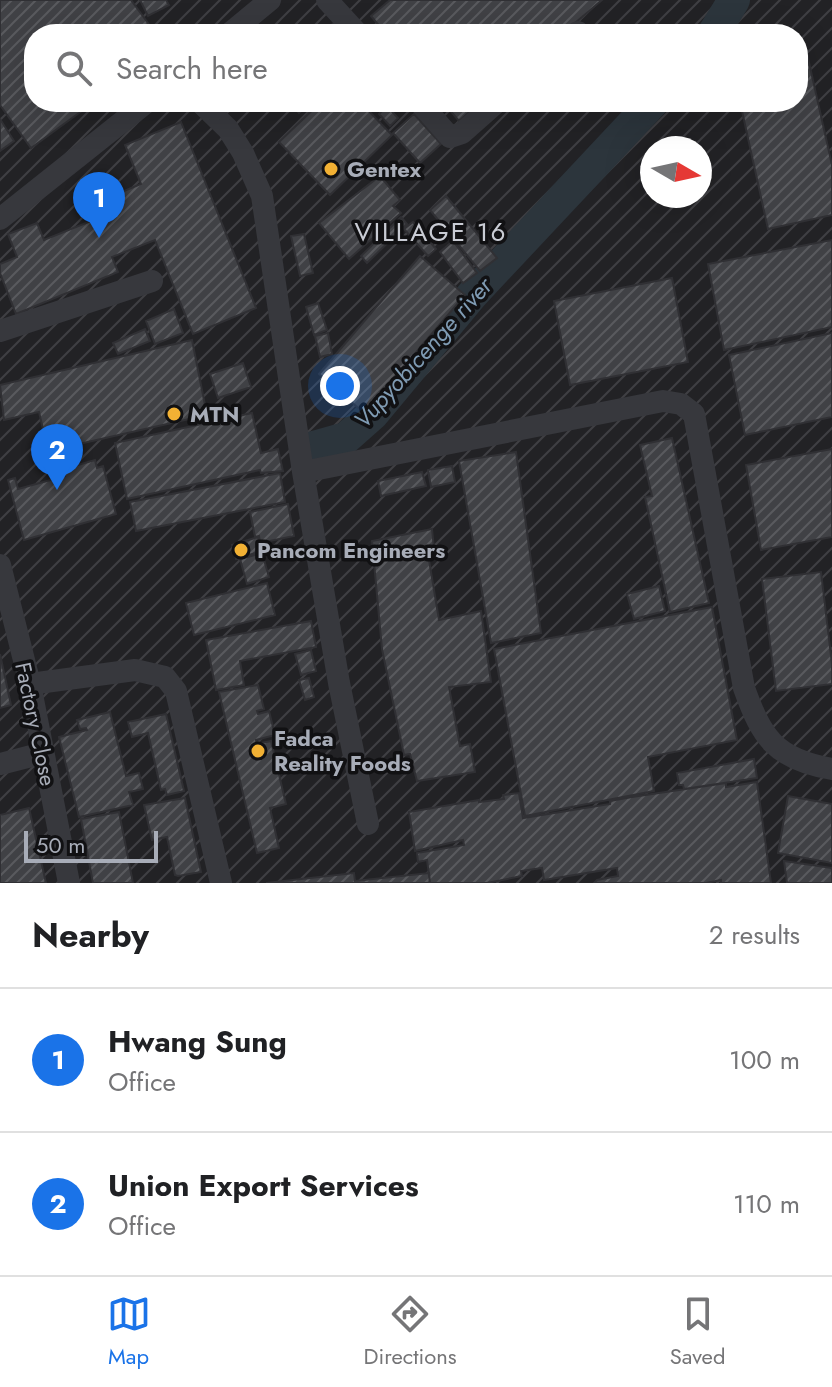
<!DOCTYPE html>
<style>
body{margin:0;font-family:Jost,sans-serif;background:#f2f2f2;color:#202124}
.compass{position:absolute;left:640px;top:136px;width:72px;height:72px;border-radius:50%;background:#fff;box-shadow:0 8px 32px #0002;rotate:99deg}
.scale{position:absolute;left:24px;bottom:20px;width:134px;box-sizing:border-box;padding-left:8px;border:4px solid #a8adb8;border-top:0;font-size:22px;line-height:28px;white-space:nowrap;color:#a8adb8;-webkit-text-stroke:6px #111113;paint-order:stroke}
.you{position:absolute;left:340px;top:386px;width:28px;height:28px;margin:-20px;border:6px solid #fff;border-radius:50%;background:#1a73e8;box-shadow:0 0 0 12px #1a73e833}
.badge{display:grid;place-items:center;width:52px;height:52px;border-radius:50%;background:#1a73e8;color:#fff;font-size:26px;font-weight:700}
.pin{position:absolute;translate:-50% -66px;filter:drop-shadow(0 2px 4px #0008)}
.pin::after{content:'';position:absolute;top:42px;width:28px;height:24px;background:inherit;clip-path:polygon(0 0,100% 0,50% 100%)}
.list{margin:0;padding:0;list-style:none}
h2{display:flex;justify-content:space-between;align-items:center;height:104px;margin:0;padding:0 32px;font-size:34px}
h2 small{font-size:26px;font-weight:400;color:#757577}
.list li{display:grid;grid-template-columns:52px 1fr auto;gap:24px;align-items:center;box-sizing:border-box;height:144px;padding:0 32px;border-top:2px solid #e0e0e0}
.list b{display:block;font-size:30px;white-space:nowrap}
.list p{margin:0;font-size:26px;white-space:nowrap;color:#757577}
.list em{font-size:26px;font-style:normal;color:#757577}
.icon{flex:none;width:44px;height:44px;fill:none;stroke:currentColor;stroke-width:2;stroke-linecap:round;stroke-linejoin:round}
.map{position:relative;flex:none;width:832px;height:883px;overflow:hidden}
.search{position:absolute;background:#fff;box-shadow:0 8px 32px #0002;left:24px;right:24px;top:24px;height:88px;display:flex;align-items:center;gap:20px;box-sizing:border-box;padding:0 28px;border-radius:32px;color:#757577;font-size:30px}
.sheet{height:392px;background:#fff}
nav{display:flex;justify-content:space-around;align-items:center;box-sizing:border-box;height:112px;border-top:2px solid #e0e0e0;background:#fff;font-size:22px;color:#757577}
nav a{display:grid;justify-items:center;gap:4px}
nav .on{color:#1a73e8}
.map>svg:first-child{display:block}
.industrial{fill:url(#industrial-furrows);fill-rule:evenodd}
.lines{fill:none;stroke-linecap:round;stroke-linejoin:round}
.river{stroke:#2c353c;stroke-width:32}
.building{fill:url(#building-hatch);stroke:#303034;stroke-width:2}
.minor{stroke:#37383d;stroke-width:22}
.poi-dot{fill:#f2b134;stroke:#111113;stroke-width:3}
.labels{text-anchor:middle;stroke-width:7;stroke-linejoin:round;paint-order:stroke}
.poi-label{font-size:22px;font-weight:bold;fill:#a8adb8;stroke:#111113;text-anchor:start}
.street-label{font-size:22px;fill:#a8adb8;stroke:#111113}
.water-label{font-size:24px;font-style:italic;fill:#7f9bb3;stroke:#111113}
.quarter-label{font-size:26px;letter-spacing:2px;fill:#c9ccd4;stroke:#111113}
</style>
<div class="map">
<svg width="832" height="883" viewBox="0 0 832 883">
<defs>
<pattern id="industrial-furrows" width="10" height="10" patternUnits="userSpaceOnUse" patternTransform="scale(2)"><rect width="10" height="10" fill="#222225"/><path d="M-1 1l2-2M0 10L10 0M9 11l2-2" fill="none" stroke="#3f3f43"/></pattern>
<pattern id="building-hatch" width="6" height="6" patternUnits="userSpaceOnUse" patternTransform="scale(2)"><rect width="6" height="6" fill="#404145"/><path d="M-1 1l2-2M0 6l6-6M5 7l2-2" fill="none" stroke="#595a5e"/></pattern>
</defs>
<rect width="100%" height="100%" fill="#161618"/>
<path class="industrial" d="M 0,0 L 832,0 L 832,883 L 0,883 ZM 34,34 L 798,34 L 798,102 L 34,102 ZM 652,148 L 700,148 L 700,196 L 652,196 Z"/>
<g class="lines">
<path class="river" d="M 713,34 L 734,0
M 314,447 L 346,438 L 373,414 L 472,295 L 653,102"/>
</g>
<path class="building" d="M 0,0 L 131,0 L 156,34 L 34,34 L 34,102 L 94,102 L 31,148 L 0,105 Z
M 140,0 L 166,0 L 169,5 L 148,16 Z
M 390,0 L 602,0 L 562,34 L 386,34 L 371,16 Z
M 334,23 L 343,34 L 321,34 Z
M 806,49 L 832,165 L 832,215 L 768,229 L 740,102 L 798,102 L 798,51 Z
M 289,102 L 311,102 L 299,113 Z
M 321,102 L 360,102 L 392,135 L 330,195 L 279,142 Z
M 443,102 L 481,102 L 459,121 Z
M 387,106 L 398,118 L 390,126 L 379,114 Z
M 414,114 L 441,144 L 420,163 L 393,133 Z
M 0,119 L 14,141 L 0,151 Z
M 181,122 L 256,308 L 193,334 L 155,240 L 112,257 L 118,272 L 16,314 L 0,273 L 0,264 L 17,257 L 8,234 L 37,223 L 44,240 L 96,219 L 90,205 L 141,184 L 125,145 Z
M 380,176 L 400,200 L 393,206 L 401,213 L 349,259 L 319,223 Z
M 446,196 L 497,258 L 480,271 L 430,210 Z
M 401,217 L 407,224 L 367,263 L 361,256 Z
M 413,222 L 436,249 L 428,256 L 404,229 Z
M 304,234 L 313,273 L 300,276 L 291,236 Z
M 832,240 L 832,327 L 724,350 L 708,264 Z
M 453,241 L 477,273 L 463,283 L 440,252 Z
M 420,256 L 465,295 L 364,413 L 319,374 Z
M 672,278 L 688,362 L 570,385 L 554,301 Z
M 318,303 L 327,330 L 314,335 L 306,307 Z
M 174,309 L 183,333 L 155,344 L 146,321 Z
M 145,329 L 150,341 L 118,354 L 113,343 Z
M 328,333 L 332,354 L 320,357 L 315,336 Z
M 832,333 L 832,417 L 745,435 L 729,355 Z
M 192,340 L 207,415 L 48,451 L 39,412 L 4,420 L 0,385 Z
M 243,363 L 251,387 L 218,398 L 210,374 Z
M 252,413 L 261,453 L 278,449 L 283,471 L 261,473 L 260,470 L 127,499 L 115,443 Z
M 672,438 L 709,603 L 670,612 L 645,497 L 652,496 L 640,445 Z
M 832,449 L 832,537 L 761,550 L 746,465 Z
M 516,452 L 541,633 L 491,643 L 459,461 Z
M 95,460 L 97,468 L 103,466 L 116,514 L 24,540 L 8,480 L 15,478 L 18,489 L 65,476 L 64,469 Z
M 452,466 L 455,482 L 431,487 L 428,470 Z
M 422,472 L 426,486 L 381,496 L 378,481 Z
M 280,473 L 285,502 L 136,531 L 130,502 Z
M 288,504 L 294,536 L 260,543 L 259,536 L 255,537 L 250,512 Z
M 432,529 L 435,558 L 429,560 L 439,620 L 481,611 L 491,682 L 449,687 L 460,746 L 470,744 L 475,772 L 417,781 L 410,754 L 404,755 L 382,649 L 372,541 Z
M 258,537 L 262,551 L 236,559 L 232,545 Z
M 262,553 L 269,577 L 247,584 L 240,559 Z
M 821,572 L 832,664 L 832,684 L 776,691 L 762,579 Z
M 267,583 L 275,615 L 194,635 L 186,603 Z
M 659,586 L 665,611 L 634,619 L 627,594 Z
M 712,607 L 737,740 L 648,757 L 654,791 L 525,816 L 494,649 Z
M 311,621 L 316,647 L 240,661 L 244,685 L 216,690 L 206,640 Z
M 311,650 L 316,671 L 301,675 L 295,654 Z
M 0,654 L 11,705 L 0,708 Z
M 309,678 L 314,697 L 305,700 L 299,680 Z
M 258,685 L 264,709 L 257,711 L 258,714 L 269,711 L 275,735 L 256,740 L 257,744 L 271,741 L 286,804 L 270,808 L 279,848 L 257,853 L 219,692 Z
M 110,712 L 126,776 L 139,773 L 143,789 L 129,792 L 133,805 L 79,817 L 59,737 L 87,730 L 86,728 L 80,729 L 77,720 Z
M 166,714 L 184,791 L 167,795 L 165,789 L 161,790 L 148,733 L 132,737 L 128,722 Z
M 754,759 L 757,778 L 684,789 L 683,785 L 679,785 L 677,773 Z
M 757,782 L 771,883 L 721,883 L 721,880 L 706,883 L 594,883 L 597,880 L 618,876 L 617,868 L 544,880 L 542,868 L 521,871 L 522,876 L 487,883 L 430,883 L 427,860 L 418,862 L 417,853 L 464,845 L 463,840 L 415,851 L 409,812 L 479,800 L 479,802 L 504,799 L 503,795 L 519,793 L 523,818 L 610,804 L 610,801 L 632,797 L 726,783 L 726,787 Z
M 788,796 L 832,804 L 832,863 L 778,853 Z
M 185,798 L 201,872 L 178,876 L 175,875 L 167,837 L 152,840 L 144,805 Z
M 29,808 L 46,883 L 0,883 L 0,815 Z
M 119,812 L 133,883 L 93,883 L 81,819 Z
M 784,861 L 832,868 L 832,883 L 787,883 Z
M 354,873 L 355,881 L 429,873 L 430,883 L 266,883 Z"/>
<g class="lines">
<path class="minor" d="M 327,0 L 358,34
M 229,34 L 270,0
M 575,34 L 578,32
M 200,102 L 228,129 L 243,153 L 262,196 L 303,472 L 339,683 L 368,824
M 419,102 L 450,137 L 462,133 L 497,102
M 0,219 L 147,102
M 0,331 L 152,281
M 303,472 L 663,401 L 681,404 L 694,414 L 744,688 C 762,738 775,759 832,769
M 0,565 L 30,684 L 69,883
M 30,684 L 135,670 L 165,677 L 176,691 L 221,883
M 0,764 L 43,753"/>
</g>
<g class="poi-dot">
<circle cx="331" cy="169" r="8"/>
<circle cx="174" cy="414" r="8"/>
<circle cx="241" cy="550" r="8"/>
<circle cx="258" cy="751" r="8"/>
</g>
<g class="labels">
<g class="poi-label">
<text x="347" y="177">Gentex</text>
<text x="190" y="422">MTN</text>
<text x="257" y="558">Pancom Engineers</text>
<text x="274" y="746">Fadca<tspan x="274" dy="25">Reality Foods</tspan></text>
</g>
<g class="street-label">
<text transform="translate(36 724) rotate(78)" y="8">Factory Close</text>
</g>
<g class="water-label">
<text transform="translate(423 353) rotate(-48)" y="8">Vupyobicenge river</text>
</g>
<g class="quarter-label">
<text x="431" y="241">VILLAGE 16</text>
</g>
</g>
</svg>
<svg class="compass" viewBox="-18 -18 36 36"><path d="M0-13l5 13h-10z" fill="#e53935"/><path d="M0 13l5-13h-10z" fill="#757577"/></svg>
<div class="scale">50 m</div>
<div class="you"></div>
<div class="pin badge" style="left:99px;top:238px">1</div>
<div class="pin badge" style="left:57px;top:490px">2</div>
<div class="search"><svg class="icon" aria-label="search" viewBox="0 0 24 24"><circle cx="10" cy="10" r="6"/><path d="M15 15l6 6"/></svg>Search here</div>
</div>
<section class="sheet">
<h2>Nearby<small>2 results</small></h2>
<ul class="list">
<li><span class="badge">1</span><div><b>Hwang Sung</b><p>Office</p></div><em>100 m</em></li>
<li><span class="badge">2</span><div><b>Union Export Services</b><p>Office</p></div><em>110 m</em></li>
</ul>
</section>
<nav>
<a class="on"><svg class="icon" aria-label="map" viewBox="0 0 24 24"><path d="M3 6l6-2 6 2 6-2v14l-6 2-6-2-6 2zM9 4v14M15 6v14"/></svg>Map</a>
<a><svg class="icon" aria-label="directions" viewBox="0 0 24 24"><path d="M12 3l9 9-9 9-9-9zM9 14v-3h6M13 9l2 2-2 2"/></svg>Directions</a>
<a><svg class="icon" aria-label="saved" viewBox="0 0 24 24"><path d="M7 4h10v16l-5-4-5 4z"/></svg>Saved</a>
</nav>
